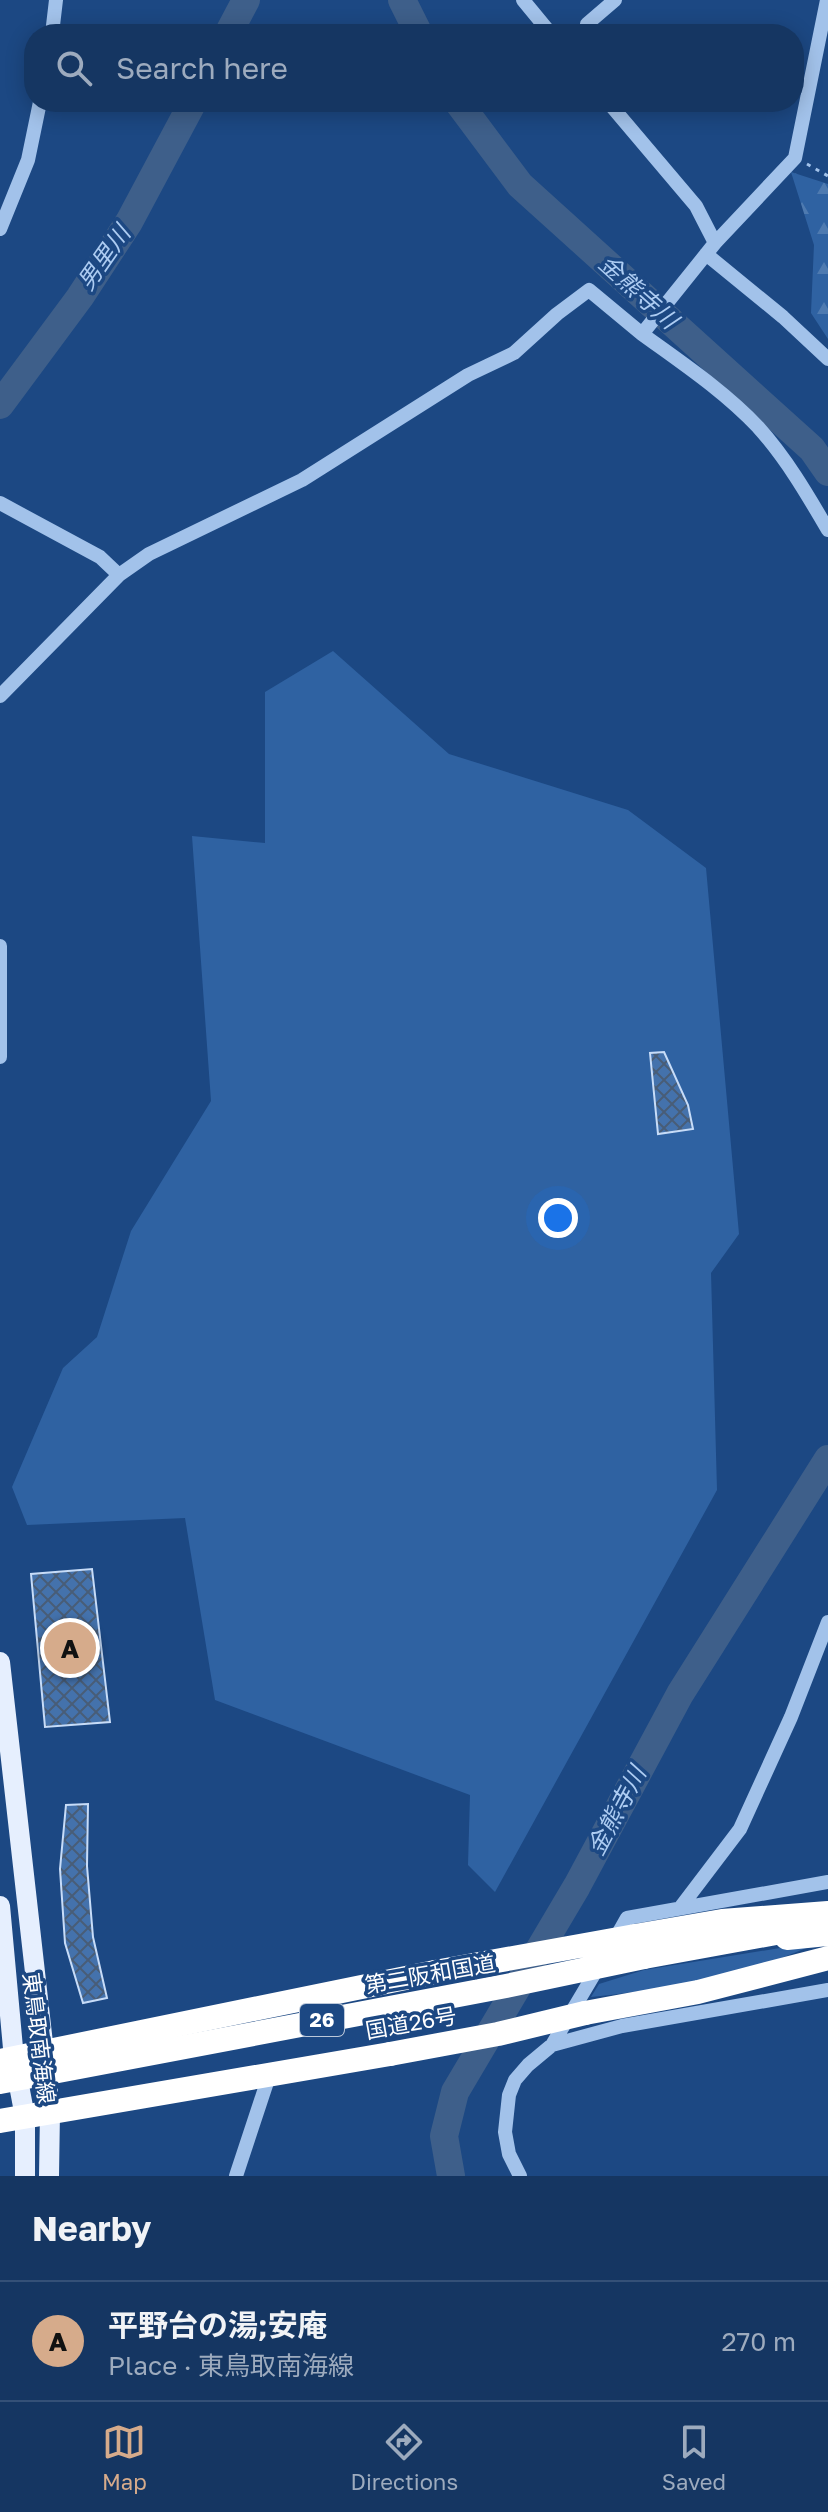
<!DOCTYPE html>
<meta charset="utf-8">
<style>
body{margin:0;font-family:"Golos Text","Noto Sans JP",sans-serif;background:#1e3e68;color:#f1f3f6}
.you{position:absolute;left:558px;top:1218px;width:28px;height:28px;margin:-20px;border:6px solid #fff;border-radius:50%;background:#1a73e8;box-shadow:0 0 0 12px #1a73e833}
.badge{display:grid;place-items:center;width:52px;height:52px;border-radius:50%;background:#d6ab8b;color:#111;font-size:26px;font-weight:700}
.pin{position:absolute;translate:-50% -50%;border:4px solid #fff;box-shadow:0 2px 8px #0006}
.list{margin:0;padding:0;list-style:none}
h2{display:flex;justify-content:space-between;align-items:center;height:104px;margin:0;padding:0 32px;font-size:34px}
h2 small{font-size:26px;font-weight:400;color:#9dabbe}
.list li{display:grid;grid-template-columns:52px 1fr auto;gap:24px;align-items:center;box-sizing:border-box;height:120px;padding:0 32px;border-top:2px solid #345077}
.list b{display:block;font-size:30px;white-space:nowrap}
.list p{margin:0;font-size:26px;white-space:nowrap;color:#9dabbe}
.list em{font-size:26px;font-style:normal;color:#9dabbe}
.icon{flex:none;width:44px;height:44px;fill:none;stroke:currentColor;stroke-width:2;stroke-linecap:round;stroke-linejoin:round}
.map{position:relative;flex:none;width:828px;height:2176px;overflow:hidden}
.search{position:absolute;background:#153662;box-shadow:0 4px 20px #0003;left:24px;right:24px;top:24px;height:88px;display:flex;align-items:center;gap:20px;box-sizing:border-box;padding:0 28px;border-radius:32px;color:#9dabbe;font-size:30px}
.sheet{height:224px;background:#153662}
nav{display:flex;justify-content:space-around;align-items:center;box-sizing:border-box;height:112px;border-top:2px solid #345077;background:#153662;font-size:22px;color:#9dabbe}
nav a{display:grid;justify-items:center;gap:4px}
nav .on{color:#d6ab8b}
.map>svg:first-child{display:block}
.grass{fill:#2f62a2}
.forest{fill:url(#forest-firs)}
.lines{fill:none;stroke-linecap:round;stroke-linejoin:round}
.river{stroke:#3e5f8a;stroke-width:28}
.building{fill:url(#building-cross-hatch);stroke:#c7dcf8;stroke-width:2}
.path{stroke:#a2c2ea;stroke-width:3;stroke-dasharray:4 6;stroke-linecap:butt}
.minor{stroke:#a2c2ea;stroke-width:14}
.major{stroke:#e6effe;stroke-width:20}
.highway{stroke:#fff;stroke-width:24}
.highway-bridge{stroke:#fff;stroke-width:24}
.labels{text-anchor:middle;stroke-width:7;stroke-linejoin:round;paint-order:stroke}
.shield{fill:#1c4883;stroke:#bbc8da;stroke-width:2}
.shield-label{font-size:20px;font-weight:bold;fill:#fff}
.street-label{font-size:22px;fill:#fff;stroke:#1c4883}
.water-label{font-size:24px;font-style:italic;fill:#adccf2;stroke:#1c4883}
</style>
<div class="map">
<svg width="828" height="2176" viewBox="0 0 828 2176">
<defs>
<pattern id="forest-firs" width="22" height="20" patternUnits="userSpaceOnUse" patternTransform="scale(2)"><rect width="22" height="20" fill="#2f62a2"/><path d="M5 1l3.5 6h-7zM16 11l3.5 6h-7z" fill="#4e7ab0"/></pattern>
<pattern id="building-cross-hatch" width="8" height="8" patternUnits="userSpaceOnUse" patternTransform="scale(2)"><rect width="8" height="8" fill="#4472ac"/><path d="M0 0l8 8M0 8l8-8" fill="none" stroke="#485d77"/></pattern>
</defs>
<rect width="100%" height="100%" fill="#1c4883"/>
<path class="grass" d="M 333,651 L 449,754 L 628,810 L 706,868 L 739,1234 L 711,1273 L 717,1490 L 495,1892 L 468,1865 L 470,1795 L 215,1700 L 185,1518 L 27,1525 L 12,1487 L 63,1368 L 97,1337 L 131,1231 L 211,1101 L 192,836 L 265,843 L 265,692 Z
M 780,1948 L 806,1948 C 741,1977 661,1990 591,1997 L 599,1984 L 644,1970 Z"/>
<path class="forest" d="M 791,172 L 828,184 L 828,339 L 811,313 L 814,245 Z"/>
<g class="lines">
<path class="river" d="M 402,0 L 419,34
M 228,34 L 246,0
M 458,102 L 520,185 L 812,449 L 828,472
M 0,405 L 80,297 L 129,222 L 193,102
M 451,2176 L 444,2136 L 455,2092 L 577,1886 L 680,1694 L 828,1459"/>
</g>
<path class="building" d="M 664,1052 L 688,1105 L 693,1129 L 658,1134 L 650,1053 Z
M 92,1569 L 110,1722 L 45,1727 L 31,1574 Z
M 88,1804 L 87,1866 L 93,1937 L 107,1998 L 83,2003 L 65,1943 L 60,1869 L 66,1805 Z"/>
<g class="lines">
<path class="path" d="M 807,164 L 828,176"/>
<path class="minor" d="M 523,0 L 551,34
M 587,24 L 615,0
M 52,34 L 56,0
M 608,102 L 696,206 L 715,243
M 0,229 L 28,160 L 40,102
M 706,254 L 783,317 L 828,359
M 642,334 C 682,363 724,391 758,427 C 786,458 807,494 828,530
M 0,503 L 100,557 L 119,575
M 0,696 L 119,575 L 149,554 L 302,480 L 468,375 L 514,353 L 557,314 L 589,290 L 642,334 L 715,243 L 795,158 L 827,0
M 0,946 L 0,1057
M 680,1908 L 740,1829 L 791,1717 L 828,1622
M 614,1941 L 627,1918 L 828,1882
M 552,2045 L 622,2026 L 828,1990
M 236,2176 L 270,2073
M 520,2176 L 509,2154 L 505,2132 L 509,2095 L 515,2080 L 528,2065 L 552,2045 L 599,1966"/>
<path class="major" d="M 0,1662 L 44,2052 L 50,2112 L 49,2176
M 0,1906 L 14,2059 L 25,2117 L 25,2176"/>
<path class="highway" d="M 635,1936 L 722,1921 L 828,1913
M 787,1938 L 828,1934
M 644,1957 L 803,1928
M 585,2013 L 698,1992 L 828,1958
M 0,2061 L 435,1972
M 0,2121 L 390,2054"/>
<path class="highway-bridge" d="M 435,1972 L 635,1936
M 390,2054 L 498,2034 L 585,2013
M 0,2082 L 506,1986 L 644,1957"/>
</g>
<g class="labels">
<rect class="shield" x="300" y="2004" width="44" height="32" rx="6"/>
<g class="shield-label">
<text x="322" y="2027">26</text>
</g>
<g class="street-label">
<text transform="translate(430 1974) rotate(-10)" y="8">第二阪和国道</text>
<text transform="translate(411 2023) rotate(-10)" y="8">国道26号</text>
<text transform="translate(39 2038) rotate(83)" y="8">東鳥取南海線</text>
</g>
<g class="water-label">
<text transform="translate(104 258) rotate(-55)" y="8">男里川</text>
<text transform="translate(638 292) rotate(42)" y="8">金熊寺川</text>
<text transform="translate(617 1811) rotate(-62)" y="8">金熊寺川</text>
</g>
</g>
</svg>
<div class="you"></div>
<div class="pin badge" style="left:70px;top:1648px">A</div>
<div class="search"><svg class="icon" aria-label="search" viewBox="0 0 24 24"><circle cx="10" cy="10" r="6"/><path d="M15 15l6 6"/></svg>Search here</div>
</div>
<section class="sheet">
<h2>Nearby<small></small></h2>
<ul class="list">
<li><span class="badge">A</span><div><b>平野台の湯;安庵</b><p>Place · 東鳥取南海線</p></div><em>270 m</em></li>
</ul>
</section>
<nav>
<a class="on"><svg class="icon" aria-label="map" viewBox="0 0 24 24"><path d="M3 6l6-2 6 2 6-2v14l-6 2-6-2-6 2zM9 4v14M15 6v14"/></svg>Map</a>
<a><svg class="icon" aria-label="directions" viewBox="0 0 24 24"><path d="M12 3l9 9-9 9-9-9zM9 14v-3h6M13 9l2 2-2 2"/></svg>Directions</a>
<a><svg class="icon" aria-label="saved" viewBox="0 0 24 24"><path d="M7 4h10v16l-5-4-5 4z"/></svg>Saved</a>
</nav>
